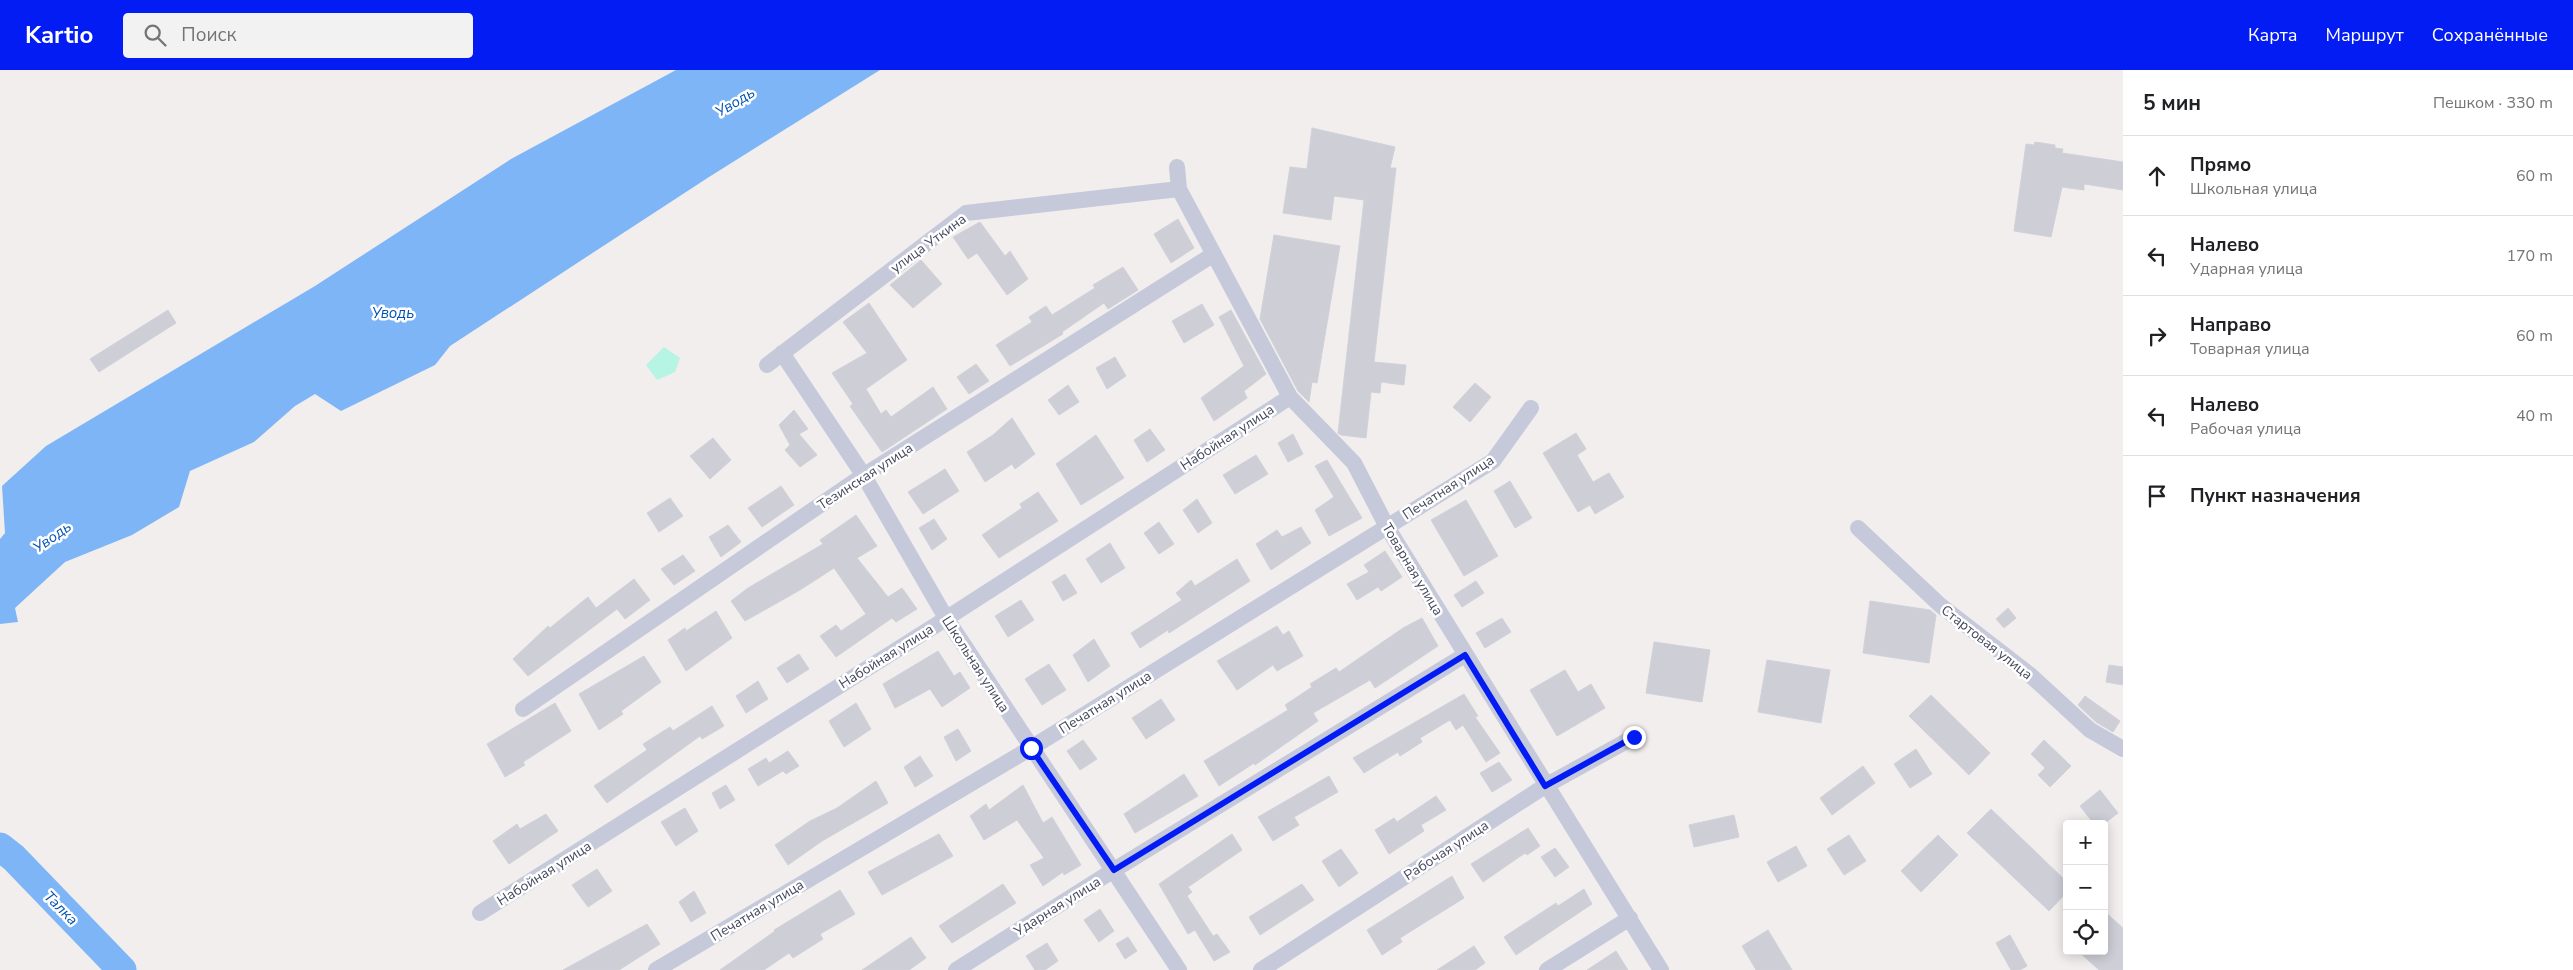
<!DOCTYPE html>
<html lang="ru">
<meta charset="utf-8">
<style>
body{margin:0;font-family:"Nunito Sans",sans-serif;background:#f2f2f2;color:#202124}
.controls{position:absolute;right:15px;bottom:15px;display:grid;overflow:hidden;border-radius:5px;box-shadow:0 2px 12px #0003}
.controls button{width:45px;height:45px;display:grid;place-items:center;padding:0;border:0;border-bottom:1px solid #e0e0e0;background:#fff;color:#202124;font:25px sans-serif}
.stop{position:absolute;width:15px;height:15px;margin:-11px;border:4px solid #041cf4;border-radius:50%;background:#fff}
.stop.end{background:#041cf4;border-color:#fff;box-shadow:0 1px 5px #0008}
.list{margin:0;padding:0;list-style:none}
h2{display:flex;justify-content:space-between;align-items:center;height:65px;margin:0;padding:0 20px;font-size:21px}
h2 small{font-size:16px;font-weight:400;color:#757577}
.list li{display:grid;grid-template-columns:32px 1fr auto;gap:15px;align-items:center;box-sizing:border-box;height:80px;padding:0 20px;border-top:1px solid #e0e0e0}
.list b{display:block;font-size:19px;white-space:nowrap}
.list p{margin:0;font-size:16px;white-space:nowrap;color:#757577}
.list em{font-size:16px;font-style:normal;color:#757577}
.icon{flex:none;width:28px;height:28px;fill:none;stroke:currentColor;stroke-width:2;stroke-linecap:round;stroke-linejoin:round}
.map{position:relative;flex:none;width:2123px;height:900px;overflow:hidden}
header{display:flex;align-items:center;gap:30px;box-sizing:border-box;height:70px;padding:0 25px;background:#041cf4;color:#fff}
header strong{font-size:24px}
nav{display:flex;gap:28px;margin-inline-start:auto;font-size:18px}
.search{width:350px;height:45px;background:#f2f2f2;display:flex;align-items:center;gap:12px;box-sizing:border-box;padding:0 18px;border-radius:5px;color:#757577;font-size:19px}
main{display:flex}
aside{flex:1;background:#fff}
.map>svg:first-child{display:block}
.green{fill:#b6f4e3}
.water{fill:#7eb5f6}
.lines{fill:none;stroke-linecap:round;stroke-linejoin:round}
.river{stroke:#7eb5f6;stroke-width:29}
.building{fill:#cdced6;stroke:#d1d1da}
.minor{stroke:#c5c9da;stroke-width:16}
.route{stroke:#041cf4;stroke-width:6}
.labels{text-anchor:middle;stroke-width:5;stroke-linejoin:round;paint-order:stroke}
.street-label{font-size:14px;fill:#44495d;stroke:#fff}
.water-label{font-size:15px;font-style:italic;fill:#0052b4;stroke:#fff}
</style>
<header>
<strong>Kartio</strong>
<div class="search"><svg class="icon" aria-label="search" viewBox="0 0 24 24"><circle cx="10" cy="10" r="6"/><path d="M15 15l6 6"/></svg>Поиск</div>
<nav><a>Карта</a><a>Маршрут</a><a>Сохранённые</a></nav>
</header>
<main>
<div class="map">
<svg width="2123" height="900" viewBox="0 0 2123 900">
<rect width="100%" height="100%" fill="#f1eeed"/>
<path class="green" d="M 664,277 L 680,288 L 675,302 L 657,310 L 646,295 Z"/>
<path class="water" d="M 676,0 L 880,0 L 709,107 L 450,276 L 435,295 L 341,341 L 315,324 L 295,336 L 254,372 L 190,401 L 179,437 L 132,465 L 65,492 L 15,538 L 18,552 L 0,554 L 0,469 L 5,463 L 2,416 L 46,376 L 315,216 L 511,89 Z"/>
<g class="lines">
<path class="river" d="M 0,777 L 14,788 L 122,900"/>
</g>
<path class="building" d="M 1312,58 L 1395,77 L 1390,98 L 1396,98 L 1374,292 L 1406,295 L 1404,315 L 1381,312 L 1380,323 L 1371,322 L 1366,368 L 1341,365 L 1338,363 L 1364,130 L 1334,126 L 1331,150 L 1283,143 L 1290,97 L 1307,99 Z
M 2035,72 L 2055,75 L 2055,78 L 2063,79 L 2062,83 L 2123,92 L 2123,120 L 2084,114 L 2084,120 L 2062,117 L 2051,167 L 2014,161 L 2026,74 L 2034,75 Z
M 1178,149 L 1194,178 L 1171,193 L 1154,164 Z
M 980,152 L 1005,186 L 1010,181 L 1028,209 L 1007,225 L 977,183 L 968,189 L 953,167 Z
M 1274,165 L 1340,176 L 1317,313 L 1312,312 L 1309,332 L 1298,321 L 1260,249 Z
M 921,190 L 942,214 L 913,238 L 890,215 Z
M 1123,197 L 1138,220 L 1108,239 L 1104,233 L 1062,262 L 1063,264 L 1010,296 L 996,275 L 1032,252 L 1029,247 L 1046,236 L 1052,245 L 1095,218 L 1093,215 Z
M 869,233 L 907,290 L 866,319 L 881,344 L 886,340 L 891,347 L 933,317 L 947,339 L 882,382 L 850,336 L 853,334 L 832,303 L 867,283 L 843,252 Z
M 1202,234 L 1214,255 L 1184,273 L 1172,251 Z
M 168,240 L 176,253 L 99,302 L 90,289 Z
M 1231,240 L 1266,304 L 1244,321 L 1247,328 L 1214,351 L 1201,328 L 1244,296 L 1219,247 Z
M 1115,287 L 1126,306 L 1107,319 L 1096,298 Z
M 976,294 L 989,311 L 969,324 L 957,307 Z
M 1475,313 L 1491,327 L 1470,352 L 1453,337 Z
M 1068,315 L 1079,332 L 1059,345 L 1048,330 Z
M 794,340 L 808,359 L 799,364 L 817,385 L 800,397 L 785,380 L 790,375 L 779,355 Z
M 1012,348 L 1035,384 L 1015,399 L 1012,394 L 985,412 L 967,382 L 993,365 Z
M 1150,359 L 1165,380 L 1147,392 L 1134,370 Z
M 1576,363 L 1586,379 L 1577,385 L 1593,412 L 1609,403 L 1624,427 L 1595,444 L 1590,435 L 1578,442 L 1543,383 Z
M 1293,364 L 1303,384 L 1288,392 L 1278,373 Z
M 1096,365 L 1124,408 L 1081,435 L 1056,394 Z
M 713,368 L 731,390 L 710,409 L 690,386 Z
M 1256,385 L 1268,404 L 1235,424 L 1223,405 Z
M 1327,390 L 1362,448 L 1329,466 L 1315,440 L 1334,427 L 1315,396 Z
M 945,399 L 959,421 L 923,444 L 908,422 Z
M 1510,411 L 1532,448 L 1515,458 L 1494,421 Z
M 781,416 L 794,435 L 762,457 L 748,438 Z
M 1038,422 L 1058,451 L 999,488 L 982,465 L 1022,438 L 1020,434 Z
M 670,428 L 683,446 L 659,462 L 647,443 Z
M 1197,429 L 1212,453 L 1198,463 L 1183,440 Z
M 1466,430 L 1498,486 L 1464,506 L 1431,450 Z
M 856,445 L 877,476 L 857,488 L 888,527 L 902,518 L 917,539 L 896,552 L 892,548 L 836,587 L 820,566 L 836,555 L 841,561 L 866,544 L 834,498 L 800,520 L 745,551 L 731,531 L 748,518 L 823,474 L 820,470 Z
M 934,449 L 947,469 L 932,480 L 919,458 Z
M 1159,452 L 1174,474 L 1159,484 L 1144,463 Z
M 728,455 L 741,472 L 721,487 L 709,467 Z
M 1301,457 L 1311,473 L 1271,500 L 1256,474 L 1277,460 L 1282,467 Z
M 1110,473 L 1125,498 L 1101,513 L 1086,489 Z
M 1385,481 L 1402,507 L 1381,521 L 1378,517 L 1357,530 L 1347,514 L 1369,502 L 1364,495 Z
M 683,485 L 695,501 L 674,515 L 661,499 Z
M 1237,489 L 1250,511 L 1169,563 L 1168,560 L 1140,578 L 1131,563 L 1182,530 L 1176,523 L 1191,510 L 1195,516 Z
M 1065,504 L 1077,523 L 1063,531 L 1052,512 Z
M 634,509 L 650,530 L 625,549 L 617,539 L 528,606 L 513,589 L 548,556 L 550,558 L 588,527 L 596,538 Z
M 1476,511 L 1484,523 L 1462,537 L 1454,525 Z
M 1021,530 L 1034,550 L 1008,567 L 995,546 Z
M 1870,531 L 1930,540 L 1936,545 L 1929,593 L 1863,583 Z
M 2008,538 L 2016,548 L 2004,558 L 1996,549 Z
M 716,541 L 732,568 L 686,601 L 668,570 L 685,558 L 686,561 Z
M 1422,548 L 1438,576 L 1375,618 L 1370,610 L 1313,643 L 1318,651 L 1255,695 L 1254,693 L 1219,716 L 1204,691 L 1288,640 L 1285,635 L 1312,617 L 1310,614 L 1336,598 L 1339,602 L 1403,558 Z
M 1502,548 L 1511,562 L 1485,578 L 1476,563 Z
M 1277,556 L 1283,565 L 1289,561 L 1303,586 L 1277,601 L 1273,595 L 1237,620 L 1217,591 Z
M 1094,569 L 1110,596 L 1088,612 L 1073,585 Z
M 1654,572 L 1710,580 L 1702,632 L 1646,623 Z
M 938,581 L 954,606 L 960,602 L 970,618 L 942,637 L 930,619 L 895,638 L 883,614 Z
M 799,584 L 809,599 L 787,613 L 777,598 Z
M 644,586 L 661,612 L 621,641 L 623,644 L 599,660 L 579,624 Z
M 1767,590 L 1830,600 L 1821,653 L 1758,642 Z
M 1049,594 L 1066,620 L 1042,635 L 1025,609 Z
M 2109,595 L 2123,597 L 2123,615 L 2106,612 Z
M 1565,600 L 1578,622 L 1591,614 L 1605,638 L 1557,666 L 1530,620 Z
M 758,611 L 768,629 L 746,643 L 736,626 Z
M 1464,624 L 1478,646 L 1475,647 L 1500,683 L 1486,692 L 1463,655 L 1456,660 L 1450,650 L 1420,668 L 1422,672 L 1400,686 L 1398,682 L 1364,703 L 1353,688 Z
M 1931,625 L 1990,683 L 1969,705 L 1909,646 Z
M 2085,626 L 2120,651 L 2113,662 L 2096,652 L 2078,635 Z
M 1161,629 L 1175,650 L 1146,669 L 1132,648 Z
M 555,633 L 571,661 L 523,692 L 525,695 L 505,707 L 487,674 Z
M 856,633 L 871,659 L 844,677 L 829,651 Z
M 712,636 L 724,656 L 702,669 L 700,666 L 607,733 L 594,716 L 647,680 L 643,674 L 670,657 L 673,661 Z
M 958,659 L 971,681 L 956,691 L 944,667 Z
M 1083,670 L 1097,689 L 1080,700 L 1067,681 Z
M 2044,670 L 2071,696 L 2050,717 L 2038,705 L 2045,698 L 2031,684 Z
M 1916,679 L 1932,704 L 1910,718 L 1894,694 Z
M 788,681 L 799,696 L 786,704 L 783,701 L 758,716 L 748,699 L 766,688 L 769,693 Z
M 920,686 L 933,706 L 915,717 L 904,697 Z
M 1499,692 L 1512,710 L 1492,722 L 1480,703 Z
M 1863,696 L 1875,713 L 1832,745 L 1820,728 Z
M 1184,704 L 1198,726 L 1135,763 L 1124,744 Z
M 1329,706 L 1338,722 L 1294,747 L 1299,755 L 1273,771 L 1258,747 Z
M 876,711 L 888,733 L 822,771 L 788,795 L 775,775 L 810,751 L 837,738 Z
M 726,715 L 735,730 L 720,739 L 712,723 Z
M 1023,715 L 1043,753 L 1052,747 L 1081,795 L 1064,805 L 1063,802 L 1043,816 L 1030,795 L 1044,788 L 1017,750 L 984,770 L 970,746 L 986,734 L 989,740 Z
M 2100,720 L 2118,743 L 2104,754 L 2094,754 L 2080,736 Z
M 1436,726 L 1446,740 L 1421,755 L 1424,761 L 1389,784 L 1375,760 L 1394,748 L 1397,752 Z
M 685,738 L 698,761 L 676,776 L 661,752 Z
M 1991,739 L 2067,812 L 2067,822 L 2049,841 L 1967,763 Z
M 546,744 L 558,761 L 509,794 L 493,771 L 517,754 L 520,759 Z
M 1734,745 L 1739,767 L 1694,777 L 1689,755 Z
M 1528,758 L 1540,776 L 1527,785 L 1525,783 L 1483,812 L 1471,794 Z
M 939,764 L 953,786 L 882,825 L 868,802 Z
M 1232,764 L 1242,780 L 1188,817 L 1192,822 L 1187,826 L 1213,866 L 1217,864 L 1230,882 L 1214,891 L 1195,860 L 1188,864 L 1159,814 Z
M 1849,765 L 1866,791 L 1844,805 L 1827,779 Z
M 1938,765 L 1958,785 L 1921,822 L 1901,801 Z
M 1796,776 L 1807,796 L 1778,812 L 1767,792 Z
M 1555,778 L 1569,797 L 1555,807 L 1541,787 Z
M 1341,779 L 1358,803 L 1339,817 L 1322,791 Z
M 597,799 L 612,821 L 588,837 L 572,815 Z
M 1452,806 L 1464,828 L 1400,868 L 1402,872 L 1382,885 L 1367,860 Z
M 1003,814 L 1016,833 L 952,873 L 939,856 Z
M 1302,814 L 1314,830 L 1260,865 L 1249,847 Z
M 1584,819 L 1592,834 L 1516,885 L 1504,867 L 1556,833 L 1558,836 Z
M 840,820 L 855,844 L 820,864 L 823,869 L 793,888 L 789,883 L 764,900 L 720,900 L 775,861 L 774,860 Z
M 694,821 L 706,843 L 691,852 L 679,832 Z
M 1100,839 L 1114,861 L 1099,872 L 1084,850 Z
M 2104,841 L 2123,858 L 2123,900 L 2099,900 L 2078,881 L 2104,881 Z
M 647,854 L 660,874 L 619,900 L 563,900 Z
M 1768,860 L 1792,900 L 1756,900 L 1742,876 Z
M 2010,865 L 2027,896 L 2020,900 L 2011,900 L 1996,873 Z
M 911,867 L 926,888 L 909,900 L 862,900 Z
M 1128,867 L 1137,881 L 1125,889 L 1116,874 Z
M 1047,873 L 1058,891 L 1045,900 L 1035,900 L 1026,886 Z
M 1474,876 L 1485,893 L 1475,900 L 1437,900 Z
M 1616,881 L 1628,900 L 1587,900 Z"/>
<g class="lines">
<path class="minor" d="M 1177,97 L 1179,119 L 1290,327 L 1354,393 L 1387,457 L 1661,900
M 782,283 L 864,406 L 946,548 L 1179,900
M 767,295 L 966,143 L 1179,119
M 1858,458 L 1940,535 L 2029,604 L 2090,660 L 2123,679
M 523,639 L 855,411 L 1214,184
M 480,843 L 936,555 L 1290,327
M 656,900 L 1031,678 L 1493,391 L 1531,338
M 956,900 L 1114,800 L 1465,585
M 1261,900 L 1545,716 L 1634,667
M 1547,900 L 1630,848"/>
</g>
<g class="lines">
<path class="route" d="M 1031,678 L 1114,800 L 1465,585 L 1545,716 L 1634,667"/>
</g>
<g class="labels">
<g class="street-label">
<text transform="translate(928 173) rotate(-36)" y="5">улица Уткина</text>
<text transform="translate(1227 367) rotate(-33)" y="5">Набойная улица</text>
<text transform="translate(865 406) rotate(-33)" y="5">Тезинская улица</text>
<text transform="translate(1448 417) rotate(-33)" y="5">Печатная улица</text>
<text transform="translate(1413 499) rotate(59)" y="5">Товарная улица</text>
<text transform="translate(1987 572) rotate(38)" y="5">Стартовая улица</text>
<text transform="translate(886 586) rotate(-32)" y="5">Набойная улица</text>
<text transform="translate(976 594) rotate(57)" y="5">Школьная улица</text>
<text transform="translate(1105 632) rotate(-32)" y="5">Печатная улица</text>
<text transform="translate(1446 780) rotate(-33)" y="5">Рабочая улица</text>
<text transform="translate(544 803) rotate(-32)" y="5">Набойная улица</text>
<text transform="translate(1057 836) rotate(-32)" y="5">Ударная улица</text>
<text transform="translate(757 840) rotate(-31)" y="5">Печатная улица</text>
</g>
<g class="water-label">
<text transform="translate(735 32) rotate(-31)" y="5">Уводь</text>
<text x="393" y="248">Уводь</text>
<text transform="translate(52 467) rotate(-35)" y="5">Уводь</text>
<text transform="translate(61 838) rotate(45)" y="5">Талка</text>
</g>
</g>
</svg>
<div class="controls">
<button>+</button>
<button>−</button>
<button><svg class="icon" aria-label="locate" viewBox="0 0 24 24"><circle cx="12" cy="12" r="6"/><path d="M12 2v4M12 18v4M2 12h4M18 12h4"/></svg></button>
</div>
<div class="stop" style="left:1031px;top:678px"></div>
<div class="stop end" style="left:1634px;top:667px"></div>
</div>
<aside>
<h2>5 мин<small>Пешком · 330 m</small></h2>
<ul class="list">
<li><svg class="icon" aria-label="ahead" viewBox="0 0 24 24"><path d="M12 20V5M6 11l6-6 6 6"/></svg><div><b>Прямо</b><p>Школьная улица</p></div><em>60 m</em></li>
<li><svg class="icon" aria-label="left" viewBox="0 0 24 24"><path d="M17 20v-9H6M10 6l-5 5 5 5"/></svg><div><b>Налево</b><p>Ударная улица</p></div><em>170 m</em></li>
<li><svg class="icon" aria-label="right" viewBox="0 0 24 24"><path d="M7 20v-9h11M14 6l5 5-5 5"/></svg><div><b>Направо</b><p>Товарная улица</p></div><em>60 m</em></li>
<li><svg class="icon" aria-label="left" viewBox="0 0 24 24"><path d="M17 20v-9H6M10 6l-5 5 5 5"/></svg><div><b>Налево</b><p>Рабочая улица</p></div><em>40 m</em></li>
<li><svg class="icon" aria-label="arrive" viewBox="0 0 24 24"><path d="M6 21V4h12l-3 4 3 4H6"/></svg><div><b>Пункт назначения</b></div></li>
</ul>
</aside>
</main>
